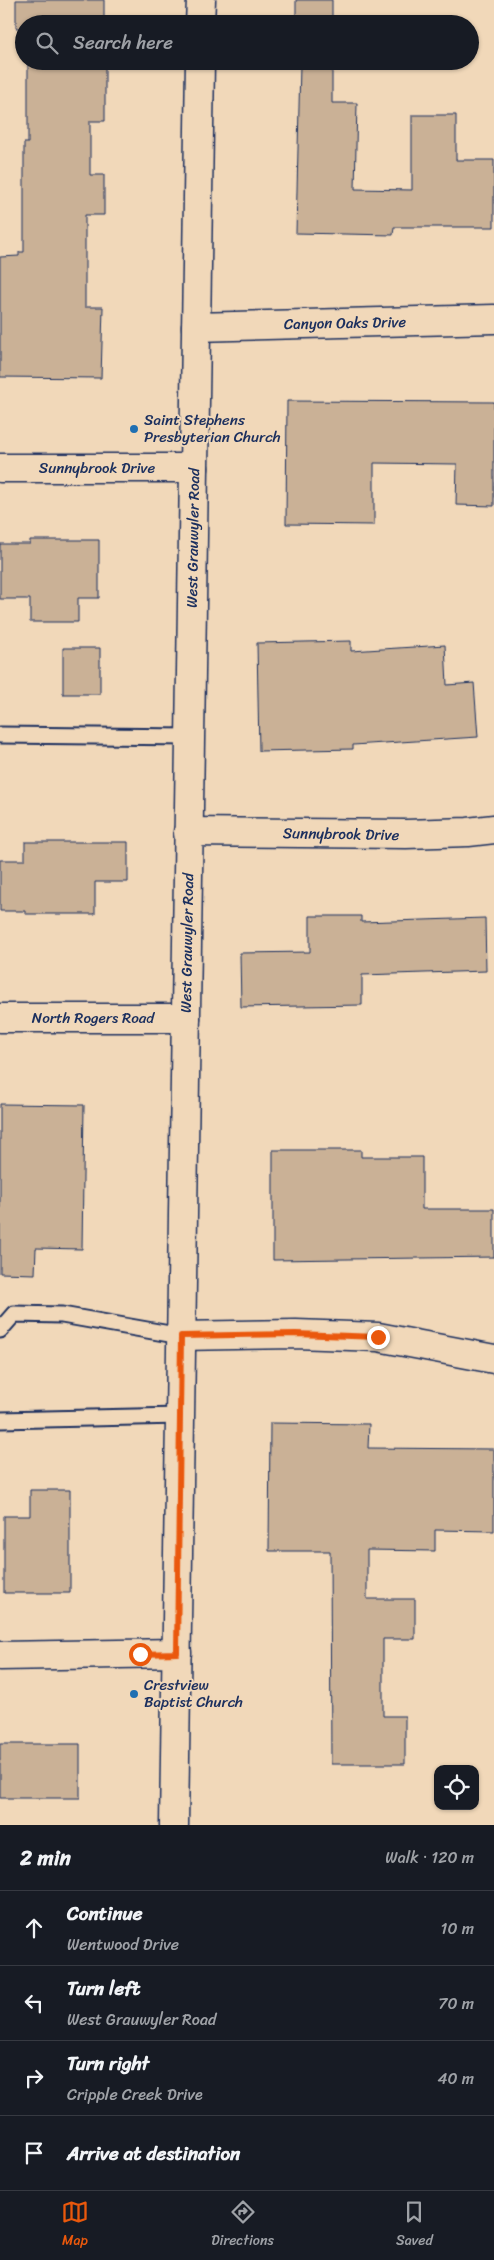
<!DOCTYPE html>
<meta charset="utf-8">
<style>
body{margin:0;font-family:Sriracha,sans-serif;background:#20242c;color:#f1f3f6}
.controls{position:absolute;right:15px;bottom:15px;display:grid;overflow:hidden;border-radius:10px;box-shadow:0 1px 4px #0004}
.controls button{width:45px;height:45px;display:grid;place-items:center;padding:0;border:0;border-bottom:1px solid #363941;background:#171b24;color:#f1f3f6;font:25px sans-serif}
.stop{position:absolute;width:15px;height:15px;margin:-11px;border:4px solid #ea580c;border-radius:50%;background:#fff}
.stop.end{background:#ea580c;border-color:#fff;box-shadow:0 1px 5px #0008}
.list{margin:0;padding:0;list-style:none}
h2{display:flex;justify-content:space-between;align-items:center;height:65px;margin:0;padding:0 20px;font-size:21px}
h2 small{font-size:16px;font-weight:400;color:#9ea1a6}
.list li{display:grid;grid-template-columns:32px 1fr auto;gap:15px;align-items:center;box-sizing:border-box;height:75px;padding:0 20px;border-top:1px solid #363941}
.list b{display:block;font-size:19px;white-space:nowrap}
.list p{margin:0;font-size:16px;white-space:nowrap;color:#9ea1a6}
.list em{font-size:16px;font-style:normal;color:#9ea1a6}
.icon{flex:none;width:28px;height:28px;fill:none;stroke:currentColor;stroke-width:2;stroke-linecap:round;stroke-linejoin:round}
.map{position:relative;flex:none;width:494px;height:1825px;overflow:hidden}
.search{position:absolute;background:#171b24;box-shadow:0 1px 4px #0004;left:15px;right:15px;top:15px;height:55px;display:flex;align-items:center;gap:12px;box-sizing:border-box;padding:0 18px;border-radius:28px;color:#9ea1a6;font-size:19px}
.sheet{height:365px;background:#171b24}
nav{display:flex;justify-content:space-around;align-items:center;box-sizing:border-box;height:70px;border-top:1px solid #363941;background:#171b24;font-size:14px;color:#9ea1a6}
nav a{display:grid;justify-items:center;gap:2px}
nav .on{color:#ea580c}
.map>svg:first-child{display:block}
.building{fill:#cab196;stroke:#1b2f5e}
.lines{fill:none;stroke-linecap:round;stroke-linejoin:round}
.service-casing{stroke:#1b2f5e;stroke-width:19}
.minor-casing{stroke:#1b2f5e;stroke-width:31}
.tertiary-casing{stroke:#1b2f5e;stroke-width:31}
.secondary-casing{stroke:#1b2f5e;stroke-width:31}
.service{stroke:#f1d8b9;stroke-width:15}
.minor{stroke:#f1d8b9;stroke-width:28}
.tertiary{stroke:#f1d8b9;stroke-width:28}
.secondary{stroke:#f1d8b9;stroke-width:28}
.route{stroke:#ea580c;stroke-width:6}
.poi-dot{fill:#1f6fb2;stroke:#f1d8b9;stroke-width:2}
.labels{text-anchor:middle;stroke-width:4;stroke-linejoin:round;paint-order:stroke}
.street-label{font-size:15px;fill:#1b2f5e;stroke:#f1d8b9}
.poi-label{font-size:15px;fill:#1b2f5e;stroke:#f1d8b9;text-anchor:start}
</style>
<div class="map">
<svg width="494" height="1825" viewBox="0 0 494 1825">
<rect width="100%" height="100%" fill="#f1d8b9"/>
<filter id="ink" filterUnits="userSpaceOnUse"><feTurbulence type="fractalNoise" baseFrequency=".02" numOctaves="2"/><feDisplacementMap in="SourceGraphic" scale="10" xChannelSelector="R" yChannelSelector="G"/><feConvolveMatrix kernelMatrix="1 2 1 2 8 2 1 2 1" color-interpolation-filters="sRGB"/></filter>
<g filter="url(#ink)">
<path class="building" d="M 16,0 L 104,0 L 104,24 L 24,24 L 24,28 L 16,28 Z
M 296,0 L 332,0 L 332,24 L 296,24 Z
M 28,61 L 105,61 L 105,121 L 90,121 L 90,175 L 104,175 L 104,215 L 85,215 L 85,307 L 103,307 L 101,378 L 0,377 L 0,257 L 19,256 L 19,252 L 24,252 L 24,143 L 28,143 Z
M 296,61 L 332,61 L 332,103 L 357,103 L 355,189 L 412,190 L 412,115 L 456,115 L 456,160 L 494,160 L 494,227 L 394,227 L 393,235 L 296,233 L 300,65 L 296,65 Z
M 287,401 L 494,402 L 494,506 L 456,505 L 457,464 L 374,463 L 374,525 L 286,524 Z
M 30,540 L 99,540 L 99,598 L 78,598 L 78,622 L 30,622 L 30,599 L 0,599 L 0,544 L 30,544 Z
M 351,641 L 351,651 L 445,645 L 447,685 L 474,683 L 478,737 L 353,745 L 353,749 L 259,751 L 257,643 Z
M 63,648 L 100,648 L 100,694 L 63,694 Z
M 25,842 L 128,842 L 128,882 L 95,882 L 95,914 L 25,914 L 25,911 L 0,911 L 0,860 L 25,860 Z
M 310,916 L 361,916 L 361,922 L 485,918 L 486,971 L 362,975 L 362,1005 L 241,1007 L 240,953 L 310,952 Z
M 0,1104 L 84,1105 L 82,1249 L 36,1248 L 35,1274 L 0,1273 Z
M 273,1150 L 361,1150 L 361,1157 L 422,1157 L 422,1209 L 494,1209 L 494,1257 L 273,1260 Z
M 270,1423 L 369,1424 L 368,1448 L 494,1449 L 494,1531 L 435,1530 L 435,1551 L 367,1550 L 367,1599 L 415,1599 L 415,1639 L 383,1639 L 383,1716 L 405,1716 L 405,1764 L 331,1764 L 330,1551 L 269,1551 Z
M 30,1490 L 70,1490 L 70,1593 L 4,1593 L 4,1516 L 30,1516 Z
M 0,1744 L 80,1744 L 80,1798 L 0,1798 Z"/>
<g class="lines">
<g class="service-casing">
<path id="service" d="M 0,735 L 190,737
M 0,1330 L 14,1314 L 62,1315 L 181,1336
M 0,1420 L 180,1416"/>
</g>
<g class="minor-casing">
<path id="minor" d="M 196,327 L 494,319
M 0,468 L 194,468
M 188,832 L 406,834 L 468,832 L 494,829
M 181,1336 L 296,1334 L 378,1337 L 494,1359
M 0,1656 L 177,1653"/>
</g>
<g class="tertiary-casing">
<path id="tertiary" d="M 0,1018 L 186,1018"/>
</g>
<g class="secondary-casing">
<path id="secondary" d="M 200,24 L 201,0
M 174,1825 L 200,61"/>
</g>
<use href="#service" class="service"/>
<use href="#minor" class="minor"/>
<use href="#tertiary" class="tertiary"/>
<use href="#secondary" class="secondary"/>
</g>
</g>
<g class="lines" filter="url(#ink)">
<path class="route" d="M 140,1654 L 177,1653 L 181,1336 L 296,1334 L 378,1337"/>
</g>
<g class="poi-dot">
<circle cx="134" cy="429" r="5"/>
<circle cx="134" cy="1694" r="5"/>
</g>
<g class="labels">
<g class="street-label">
<text transform="translate(345 323) rotate(-1)" y="5">Canyon Oaks Drive</text>
<text x="97" y="473">Sunnybrook Drive</text>
<text transform="translate(193 538) rotate(-89)" y="5">West Grauwyler Road</text>
<text transform="translate(341 834) rotate(1)" y="5">Sunnybrook Drive</text>
<text transform="translate(187 943) rotate(-89)" y="5">West Grauwyler Road</text>
<text x="93" y="1023">North Rogers Road</text>
</g>
<g class="poi-label">
<text x="144" y="425">Saint Stephens<tspan x="144" dy="17">Presbyterian Church</tspan></text>
<text x="144" y="1690">Crestview<tspan x="144" dy="17">Baptist Church</tspan></text>
</g>
</g>
</svg>
<div class="controls">
<button><svg class="icon" aria-label="locate" viewBox="0 0 24 24"><circle cx="12" cy="12" r="6"/><path d="M12 2v4M12 18v4M2 12h4M18 12h4"/></svg></button>
</div>
<div class="stop" style="left:140px;top:1654px"></div>
<div class="stop end" style="left:378px;top:1337px"></div>
<div class="search"><svg class="icon" aria-label="search" viewBox="0 0 24 24"><circle cx="10" cy="10" r="6"/><path d="M15 15l6 6"/></svg>Search here</div>
</div>
<section class="sheet">
<h2>2 min<small>Walk · 120 m</small></h2>
<ul class="list">
<li><svg class="icon" aria-label="ahead" viewBox="0 0 24 24"><path d="M12 20V5M6 11l6-6 6 6"/></svg><div><b>Continue</b><p>Wentwood Drive</p></div><em>10 m</em></li>
<li><svg class="icon" aria-label="left" viewBox="0 0 24 24"><path d="M17 20v-9H6M10 6l-5 5 5 5"/></svg><div><b>Turn left</b><p>West Grauwyler Road</p></div><em>70 m</em></li>
<li><svg class="icon" aria-label="right" viewBox="0 0 24 24"><path d="M7 20v-9h11M14 6l5 5-5 5"/></svg><div><b>Turn right</b><p>Cripple Creek Drive</p></div><em>40 m</em></li>
<li><svg class="icon" aria-label="arrive" viewBox="0 0 24 24"><path d="M6 21V4h12l-3 4 3 4H6"/></svg><div><b>Arrive at destination</b></div></li>
</ul>
</section>
<nav>
<a class="on"><svg class="icon" aria-label="map" viewBox="0 0 24 24"><path d="M3 6l6-2 6 2 6-2v14l-6 2-6-2-6 2zM9 4v14M15 6v14"/></svg>Map</a>
<a><svg class="icon" aria-label="directions" viewBox="0 0 24 24"><path d="M12 3l9 9-9 9-9-9zM9 14v-3h6M13 9l2 2-2 2"/></svg>Directions</a>
<a><svg class="icon" aria-label="saved" viewBox="0 0 24 24"><path d="M7 4h10v16l-5-4-5 4z"/></svg>Saved</a>
</nav>
